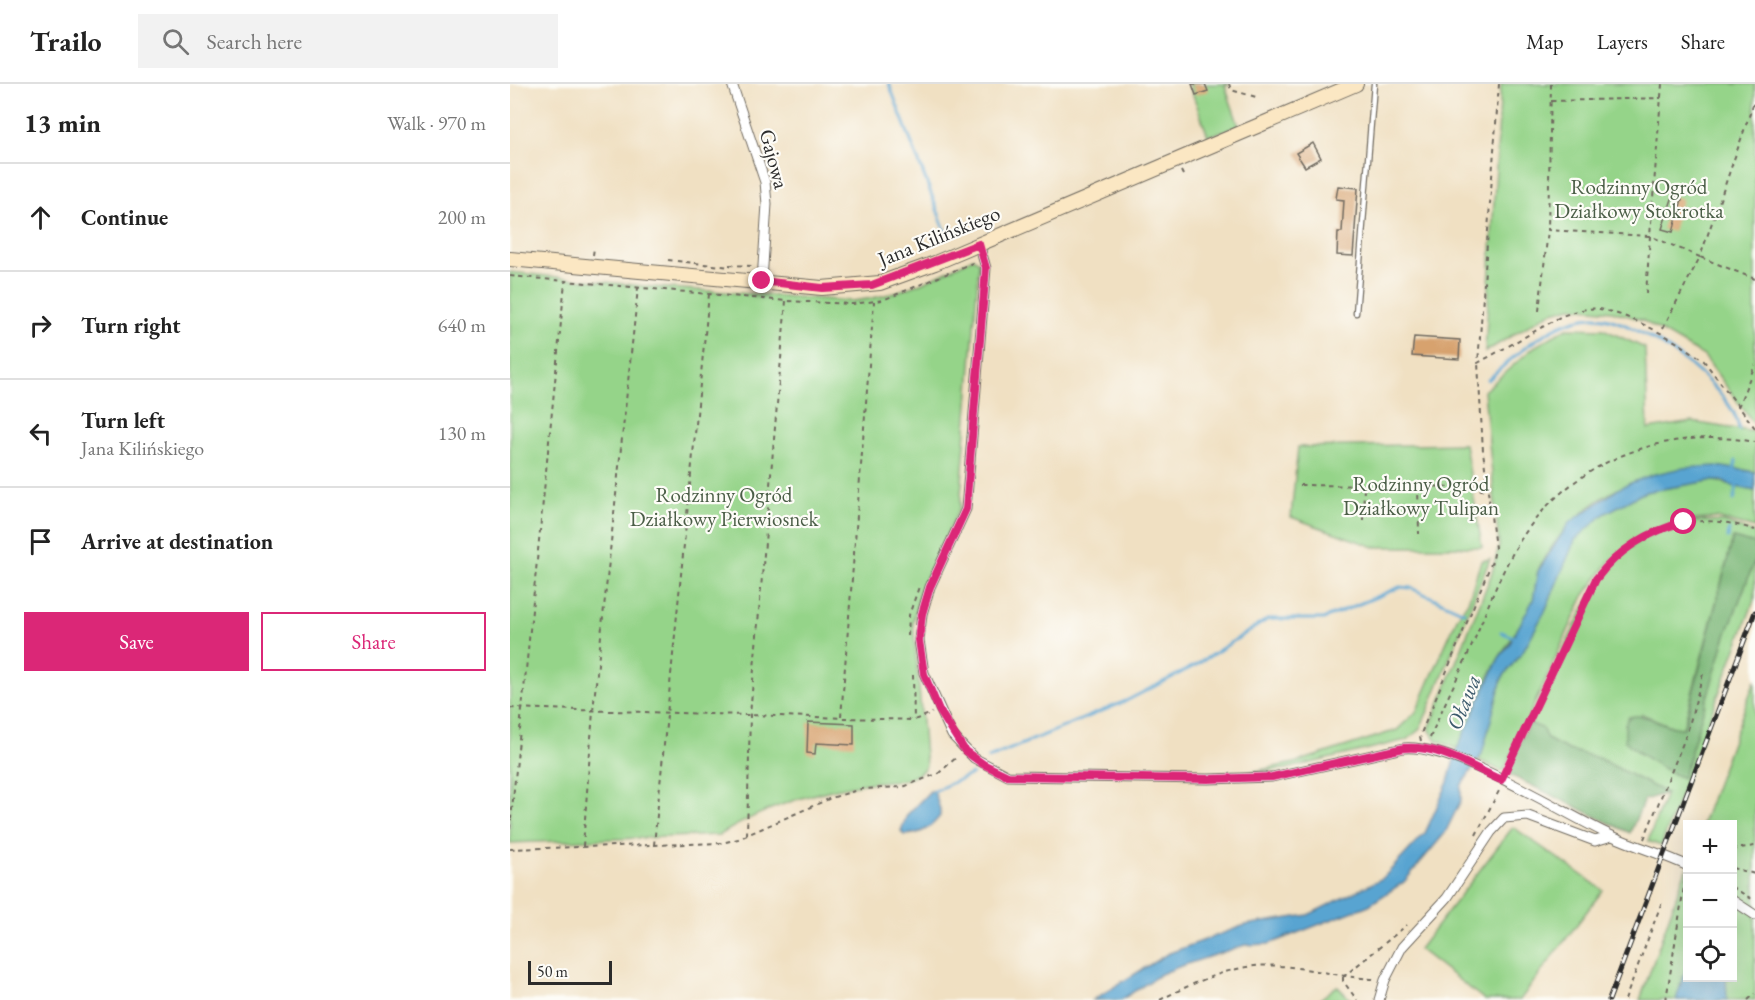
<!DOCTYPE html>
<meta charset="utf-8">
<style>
body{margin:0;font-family:"EB Garamond",serif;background:#f2f2f2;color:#222}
.controls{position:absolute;right:18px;bottom:18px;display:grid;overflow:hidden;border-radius:0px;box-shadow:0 6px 24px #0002}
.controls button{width:54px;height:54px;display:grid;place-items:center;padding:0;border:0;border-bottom:2px solid #e0e0e0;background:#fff;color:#222;font:30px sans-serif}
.scale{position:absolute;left:18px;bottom:15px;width:84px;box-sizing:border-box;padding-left:6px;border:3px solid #2b2b2b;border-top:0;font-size:16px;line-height:21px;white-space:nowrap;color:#2b2b2b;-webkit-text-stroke:4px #fdfcf7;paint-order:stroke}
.stop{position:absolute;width:18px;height:18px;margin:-14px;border:4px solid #db2777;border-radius:50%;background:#fff}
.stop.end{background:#db2777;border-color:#fff;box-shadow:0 2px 6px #0008}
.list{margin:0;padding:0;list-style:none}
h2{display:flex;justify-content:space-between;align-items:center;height:78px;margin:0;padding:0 24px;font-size:26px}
h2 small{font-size:20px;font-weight:400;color:#767676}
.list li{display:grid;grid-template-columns:39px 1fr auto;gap:18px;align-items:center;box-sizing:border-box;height:108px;padding:0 24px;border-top:2px solid #e0e0e0}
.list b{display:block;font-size:22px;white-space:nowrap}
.list p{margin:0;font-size:20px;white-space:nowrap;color:#767676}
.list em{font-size:20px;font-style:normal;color:#767676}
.actions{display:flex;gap:12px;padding:18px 24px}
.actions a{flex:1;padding:14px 0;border:2px solid #db2777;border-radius:0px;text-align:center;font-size:21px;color:#db2777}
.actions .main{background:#db2777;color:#fff}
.icon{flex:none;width:33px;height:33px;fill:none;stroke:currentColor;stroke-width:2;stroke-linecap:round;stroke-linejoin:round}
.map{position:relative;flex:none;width:1245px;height:916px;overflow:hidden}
header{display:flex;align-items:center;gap:36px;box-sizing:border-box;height:84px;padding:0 30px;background:#fff;border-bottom:2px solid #e0e0e0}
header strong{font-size:28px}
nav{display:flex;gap:33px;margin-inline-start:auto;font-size:21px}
.search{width:420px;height:54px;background:#f2f2f2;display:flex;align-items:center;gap:15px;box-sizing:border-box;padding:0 21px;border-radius:0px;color:#767676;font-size:22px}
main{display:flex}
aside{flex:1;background:#fff}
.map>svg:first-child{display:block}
.green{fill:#95d489;stroke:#60805a;stroke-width:1.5}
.forest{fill:#78b675;stroke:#527050;stroke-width:1.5}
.water{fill:#58a4d1;stroke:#42687e;stroke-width:1.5}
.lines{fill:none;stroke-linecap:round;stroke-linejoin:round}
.stream{stroke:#58a4d1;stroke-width:3}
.building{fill:#d7a26e}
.lane-casing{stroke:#706a60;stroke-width:7}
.street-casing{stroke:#706a60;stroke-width:11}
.secondary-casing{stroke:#706a60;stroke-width:16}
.path{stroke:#706a60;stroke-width:2;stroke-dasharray:4.5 4.5;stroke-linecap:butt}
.lane{stroke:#fff;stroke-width:4.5}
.street{stroke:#fff;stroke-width:9}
.secondary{stroke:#fbe7c3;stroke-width:14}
.rail-casing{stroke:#2b2b2b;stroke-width:5}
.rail{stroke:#fdfcf7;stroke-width:3;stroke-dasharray:9;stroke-linecap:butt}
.route{stroke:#db2777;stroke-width:8}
.labels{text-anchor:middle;stroke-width:4.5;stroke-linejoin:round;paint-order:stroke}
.street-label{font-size:21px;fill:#2b2b2b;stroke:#fdfcf7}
.park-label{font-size:21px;fill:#4b5e47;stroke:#fdfcf7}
.water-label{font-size:22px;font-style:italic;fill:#3d5b6d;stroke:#fdfcf7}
</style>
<header>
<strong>Trailo</strong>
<div class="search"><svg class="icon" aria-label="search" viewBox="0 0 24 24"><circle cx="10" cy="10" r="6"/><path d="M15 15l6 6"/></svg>Search here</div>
<nav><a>Map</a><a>Layers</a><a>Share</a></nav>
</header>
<main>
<aside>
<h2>13 min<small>Walk · 970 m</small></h2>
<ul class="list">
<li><svg class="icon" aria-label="ahead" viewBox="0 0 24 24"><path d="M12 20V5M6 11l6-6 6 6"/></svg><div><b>Continue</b></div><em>200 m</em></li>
<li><svg class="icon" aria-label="right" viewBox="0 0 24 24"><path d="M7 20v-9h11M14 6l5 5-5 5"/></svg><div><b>Turn right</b></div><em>640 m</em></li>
<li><svg class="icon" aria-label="left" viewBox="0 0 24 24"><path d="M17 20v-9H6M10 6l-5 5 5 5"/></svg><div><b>Turn left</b><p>Jana Kilińskiego</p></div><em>130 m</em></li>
<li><svg class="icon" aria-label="arrive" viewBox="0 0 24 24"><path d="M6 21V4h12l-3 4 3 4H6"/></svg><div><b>Arrive at destination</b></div></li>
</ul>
<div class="actions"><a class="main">Save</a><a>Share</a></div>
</aside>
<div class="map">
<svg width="1245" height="916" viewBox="0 0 1245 916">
<rect width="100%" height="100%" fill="#fdfcf7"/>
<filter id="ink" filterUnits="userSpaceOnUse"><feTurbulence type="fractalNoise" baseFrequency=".0167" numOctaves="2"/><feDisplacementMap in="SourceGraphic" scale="12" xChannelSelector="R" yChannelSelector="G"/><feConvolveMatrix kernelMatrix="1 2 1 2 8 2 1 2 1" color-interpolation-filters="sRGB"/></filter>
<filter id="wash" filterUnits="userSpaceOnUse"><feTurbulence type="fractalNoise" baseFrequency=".008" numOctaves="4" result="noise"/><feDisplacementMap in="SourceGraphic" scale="24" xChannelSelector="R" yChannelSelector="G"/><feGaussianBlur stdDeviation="1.35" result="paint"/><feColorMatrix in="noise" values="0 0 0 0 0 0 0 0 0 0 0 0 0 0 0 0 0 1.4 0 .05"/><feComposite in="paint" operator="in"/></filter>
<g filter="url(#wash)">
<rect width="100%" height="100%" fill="#f0e0c2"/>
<path class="green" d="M 679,0 L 720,0 L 715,2 L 729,42 L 698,52 Z
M 991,0 L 1245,0 L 1245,341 L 1194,272 L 1132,236 L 1102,227 L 1061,223 L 1039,229 L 975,268 Z
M 463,174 L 469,178 L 450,423 L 410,506 L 403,538 L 416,682 C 405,699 383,696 366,698 C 312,705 255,722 210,751 L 0,759 L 0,188 L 143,203 L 342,217 C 384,214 426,193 463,174 Z
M 1057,244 L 1093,245 L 1135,264 L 1138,345 L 1182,338 L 1245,348 L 1245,388 C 1157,371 1072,403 1029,484 C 1024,495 1027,509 1022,520 C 1012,539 1000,556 989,574 C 972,602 962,636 947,665 L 926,656 L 919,645 L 982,489 L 989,462 L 974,307 L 1024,263 Z
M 955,360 L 972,463 L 864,463 L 781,433 L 788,363 Z
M 1199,397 C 1215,397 1229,404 1245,407 L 1245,444 L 1206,434 L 1174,437 L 1136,450 L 1099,478 L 1074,512 L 994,686 L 991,687 L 969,676 L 992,594 L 1013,567 L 1037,523 L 1064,456 L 1094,430 L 1135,408 Z
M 1194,437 L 1214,438 L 1245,449 L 1245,460 L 1223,454 L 1173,644 L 1166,644 L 1132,630 L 1127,668 L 1153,682 L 1163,690 L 1190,635 L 1215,554 L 1245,476 L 1245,514 L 1151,762 L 1138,757 L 1156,709 L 1088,674 L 1058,666 L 1037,655 L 1019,639 C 1032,611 1045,583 1058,556 C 1089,491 1115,443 1194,437 Z
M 980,475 L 918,627 L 909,646 L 896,656 L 776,685 L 740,688 L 784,679 L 887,646 L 906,628 L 948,532 L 958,518 L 971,477 Z
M 1245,596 L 1245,916 L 1130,916 L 1177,782 L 1178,894 L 1222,894 L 1222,740 L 1192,740 Z
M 1003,743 L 1093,806 L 1010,916 L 975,916 L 909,865 Z
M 827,902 L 841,916 L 809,916 Z"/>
<path class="forest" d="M 1223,454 L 1245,460 L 1245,476 L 1215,554 L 1173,694 C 1158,689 1128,669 1115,657 L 1115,640 L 1119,633 C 1142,628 1153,645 1174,644 Z
M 1019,639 L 1032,644 L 1037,655 L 1058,666 L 1088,674 L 1156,709 L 1134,716 L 1120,749 L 1000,691 L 999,683 Z"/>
<path class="water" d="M 1206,382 L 1245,388 L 1245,407 L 1222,402 L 1214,397 L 1199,397 L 1135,408 L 1094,430 L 1065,456 L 1035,527 L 1013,567 L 992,594 L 972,670 L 951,702 L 951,716 L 935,749 L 894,798 L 859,821 L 759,860 L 735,861 L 671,882 L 651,890 L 611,916 L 583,916 L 657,870 L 735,841 L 798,831 L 873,794 L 915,749 L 938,698 L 947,665 L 989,574 L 999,561 L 1023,516 L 1028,487 L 1059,439 L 1113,402 L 1141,391 L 1172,384 Z
M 420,707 L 424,707 L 430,725 L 430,732 C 420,745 411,750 394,751 L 391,747 L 397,731 Z
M 1177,880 L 1178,894 L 1216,894 L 1217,916 L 1166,916 Z"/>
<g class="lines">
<path class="stream" d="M 379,0 L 438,154
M 978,296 C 1005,271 1043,235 1083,233 C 1123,231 1227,305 1229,346
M 1224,387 L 1226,377
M 1224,416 L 1227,400
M 1218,454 L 1219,446
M 991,548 L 1006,554
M 479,674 L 616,617 L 686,581 L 758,535 L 813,535 L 890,503 L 901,504 L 954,528
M 424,707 L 462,690"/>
</g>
<g id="blocks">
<path class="building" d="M 682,0 L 695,0 L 698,7 L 686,11 Z
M 803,59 L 811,74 L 795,83 L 786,69 Z
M 828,102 L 848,104 L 843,172 L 827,171 L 828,148 L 832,148 L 834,116 L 826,115 Z
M 1163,112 L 1172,115 L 1163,148 L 1152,145 Z
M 904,253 L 950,256 L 949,275 L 902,272 Z
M 298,638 L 344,640 L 344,661 L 306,659 L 305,670 L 297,669 Z"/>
</g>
</g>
<g filter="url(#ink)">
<use href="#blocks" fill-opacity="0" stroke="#706a60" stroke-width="1.5"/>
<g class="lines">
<g class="lane-casing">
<path id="lane" d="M 846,229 L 864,0"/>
</g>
<g class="street-casing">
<path id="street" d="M 222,0 L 255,98 L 257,120 L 252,197
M 469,160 L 476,184 L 456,425 L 420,503 L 412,530 L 409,556 L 414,589 L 442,651 L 464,674 L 498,692 L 698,695 L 762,693 L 894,664 C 944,660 1051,728 1100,751 C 1126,763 1153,770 1178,782
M 1222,816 L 1245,831
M 869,916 L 875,896 L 892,863 L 937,814 L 981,748 L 994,734 L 1018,732 L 1085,757 L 1102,752"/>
</g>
<g class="secondary-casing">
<path id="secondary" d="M 0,175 L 312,204 L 370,199 L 425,179 L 846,0"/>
</g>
<path class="path" d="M 719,0 L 721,6 L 746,13
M 989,0 L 968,279 L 1052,232 C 1063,228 1077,223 1089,225 C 1119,230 1171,258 1194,277 L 1245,344
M 1041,0 L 1038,146 L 1140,152 L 1152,0
M 1041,17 L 1151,14
M 671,87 L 674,93
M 83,171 L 84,164
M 158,176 L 221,183
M 219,181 L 243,182
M 0,192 L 276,217 L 343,220 L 373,216 L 465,178
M 1136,210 L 1140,152 L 1190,173 L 1245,15
M 1029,227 L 1038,146
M 1153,244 L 1190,173 L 1245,195
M 1228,323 L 1245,281
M 790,401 L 962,403 L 978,408
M 908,402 L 909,450
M 853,436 L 854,402
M 398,552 L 399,531 L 410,500
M 403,591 L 404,636
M 0,624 L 404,636 L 422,629
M 331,633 L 364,218
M 920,654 C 933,622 949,591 963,559 C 980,518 996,472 1024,437 C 1077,371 1163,343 1245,358
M 911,657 L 910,652 L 983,475 L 985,464 L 973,367 L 968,279
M 995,685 L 1079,507 C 1118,445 1177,423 1245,446
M 0,745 L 55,198
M 237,751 L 240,631 L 276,217
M 966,751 L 990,705
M 1134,755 L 1177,649 L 1194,586
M 144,761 L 199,210
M 73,762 L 83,627 L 128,204
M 0,765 L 212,759 L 228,755 L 321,714 L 351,705 L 393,703 L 429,689 L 448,672
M 1222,765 L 1245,762
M 1222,784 L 1245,790
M 1222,803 L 1245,817
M 833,893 L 897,841
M 833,893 L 833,897 L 847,916
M 650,916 C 677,902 707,888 737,883 C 776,876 825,894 866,895
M 1115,916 L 1153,815
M 1156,916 L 1176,790
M 1238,916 L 1245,910"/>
<use href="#lane" class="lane"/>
<use href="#street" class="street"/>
<use href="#secondary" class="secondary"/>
<g class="rail-casing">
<path id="rail" d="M 1099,916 L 1245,528"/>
</g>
<use href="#rail" class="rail"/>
</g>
</g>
<g class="lines" filter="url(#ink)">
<path class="route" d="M 252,197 L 312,204 L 362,201 L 469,160 L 476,184 L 456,425 L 420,503 L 412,530 L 409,556 L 414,590 L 429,626 L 455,667 L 473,680 L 498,692 L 698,695 L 762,693 L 894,664 C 930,661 959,682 991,696 L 1086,495 C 1109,465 1139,447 1174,438"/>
</g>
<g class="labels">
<g class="street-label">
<text transform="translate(264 75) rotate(75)" y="7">Gajowa</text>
<text transform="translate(429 152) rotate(-22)" y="7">Jana Kilińskiego</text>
</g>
<g class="park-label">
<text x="1129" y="110">Rodzinny Ogród<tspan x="1129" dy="24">Działkowy Stokrotka</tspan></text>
<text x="911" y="407">Rodzinny Ogród<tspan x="911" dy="24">Działkowy Tulipan</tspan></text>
<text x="214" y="418">Rodzinny Ogród<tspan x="214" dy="24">Działkowy Pierwiosnek</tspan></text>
</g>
<g class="water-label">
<text transform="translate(953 618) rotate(-68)" y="8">Oława</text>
</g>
</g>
</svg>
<div class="controls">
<button>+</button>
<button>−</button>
<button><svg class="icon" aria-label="locate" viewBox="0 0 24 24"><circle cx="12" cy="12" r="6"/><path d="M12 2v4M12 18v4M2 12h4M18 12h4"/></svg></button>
</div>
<div class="scale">50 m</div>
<div class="stop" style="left:1174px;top:438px"></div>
<div class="stop end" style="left:252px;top:197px"></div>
</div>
</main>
